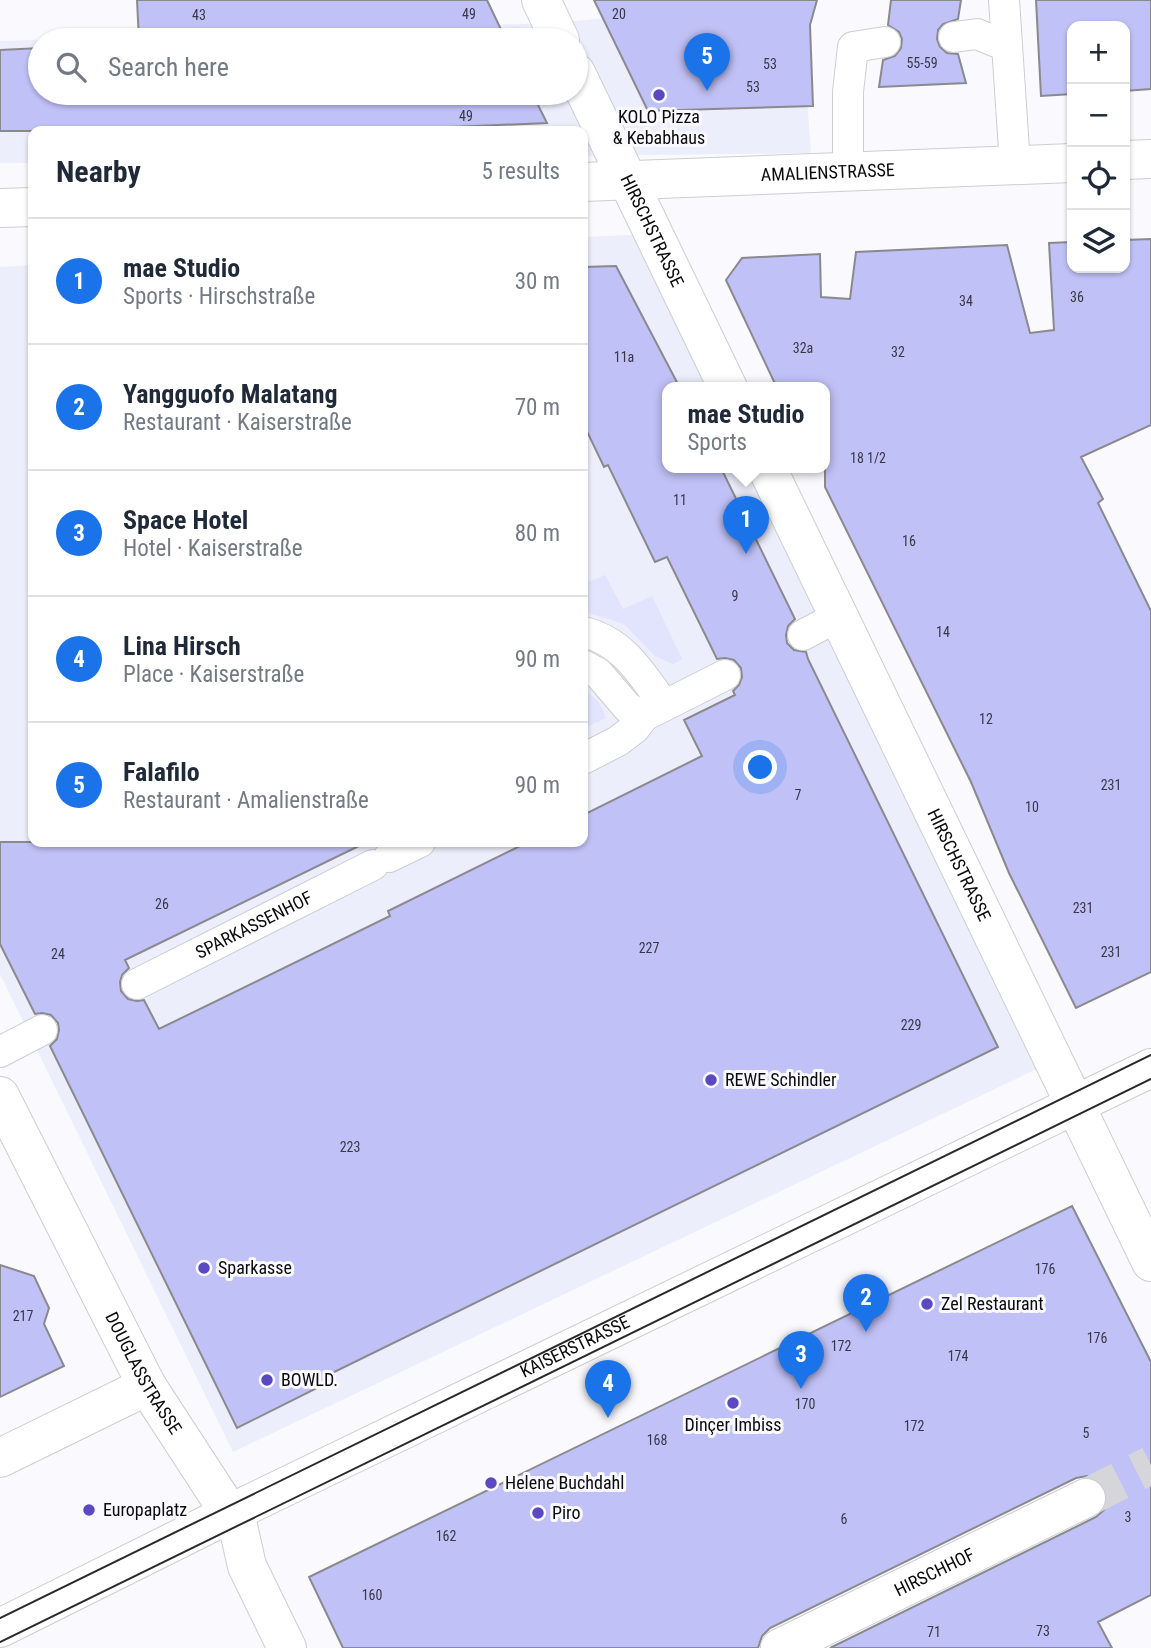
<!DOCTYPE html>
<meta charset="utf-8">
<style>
body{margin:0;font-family:"Roboto Condensed",sans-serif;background:#f2f2f3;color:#1f2937}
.controls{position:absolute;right:21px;top:21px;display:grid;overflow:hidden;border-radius:14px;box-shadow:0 2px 5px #0004}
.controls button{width:63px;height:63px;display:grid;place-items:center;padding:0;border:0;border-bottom:2px solid #e0e1e3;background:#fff;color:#1f2937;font:35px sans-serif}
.you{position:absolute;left:761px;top:768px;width:24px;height:24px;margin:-18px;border:5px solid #fff;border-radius:50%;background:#1a73e8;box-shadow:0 0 0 10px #1a73e833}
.badge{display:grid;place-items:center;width:46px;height:46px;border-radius:50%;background:#1a73e8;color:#fff;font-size:23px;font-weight:700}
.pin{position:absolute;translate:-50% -58px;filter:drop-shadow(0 2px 4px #0008)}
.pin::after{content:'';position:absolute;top:37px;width:24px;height:21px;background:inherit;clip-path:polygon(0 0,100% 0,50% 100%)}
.popup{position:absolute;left:662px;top:382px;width:168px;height:91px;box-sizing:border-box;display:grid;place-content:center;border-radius:14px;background:#fff;filter:drop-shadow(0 2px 5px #0005);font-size:23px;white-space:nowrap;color:#747a83}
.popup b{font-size:26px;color:#1f2937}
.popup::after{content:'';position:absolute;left:50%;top:100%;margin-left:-14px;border:14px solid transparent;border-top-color:#fff}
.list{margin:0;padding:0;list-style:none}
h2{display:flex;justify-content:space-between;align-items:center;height:91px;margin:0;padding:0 28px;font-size:30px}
h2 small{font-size:23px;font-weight:400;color:#747a83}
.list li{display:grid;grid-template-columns:46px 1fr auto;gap:21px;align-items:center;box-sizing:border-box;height:126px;padding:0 28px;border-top:2px solid #e0e1e3}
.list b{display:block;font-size:26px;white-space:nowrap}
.list p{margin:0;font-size:23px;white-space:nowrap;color:#747a83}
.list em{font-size:23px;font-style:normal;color:#747a83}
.icon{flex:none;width:38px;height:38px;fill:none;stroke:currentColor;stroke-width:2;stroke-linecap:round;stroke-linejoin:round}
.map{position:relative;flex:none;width:1151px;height:1648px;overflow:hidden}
.search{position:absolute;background:#fff;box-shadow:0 2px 5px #0004;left:28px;top:28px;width:560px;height:77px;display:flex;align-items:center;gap:18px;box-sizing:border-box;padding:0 24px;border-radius:38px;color:#747a83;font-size:26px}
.panel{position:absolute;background:#fff;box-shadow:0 2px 5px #0004;left:28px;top:126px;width:560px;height:721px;border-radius:14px}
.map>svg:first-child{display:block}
.built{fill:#edeefb;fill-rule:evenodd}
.green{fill:#e2e3fc}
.building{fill:#c0c1f6;stroke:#89898e;stroke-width:2}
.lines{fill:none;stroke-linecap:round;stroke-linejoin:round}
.street-tunnel{stroke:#d5d5da;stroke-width:38;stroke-dasharray:38 19;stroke-linecap:butt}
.lane-casing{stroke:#cdced3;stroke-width:32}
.street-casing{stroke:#cdced3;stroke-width:40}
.secondary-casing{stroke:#cdced3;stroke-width:40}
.lane{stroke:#fff;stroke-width:30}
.street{stroke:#fff;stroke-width:38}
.secondary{stroke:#fff;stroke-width:38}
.tram{stroke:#29292b;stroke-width:2}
.poi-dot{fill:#5a49c1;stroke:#f9f9fe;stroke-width:2.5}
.labels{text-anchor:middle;stroke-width:6;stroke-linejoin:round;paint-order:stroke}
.number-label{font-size:14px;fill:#383847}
.poi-label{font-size:18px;fill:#0b0b0d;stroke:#f9f9fe;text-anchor:start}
.street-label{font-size:18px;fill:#0b0b0d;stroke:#f9f9fe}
</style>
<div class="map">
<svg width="1151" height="1648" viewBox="0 0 1151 1648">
<rect width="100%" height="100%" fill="#f9f9fe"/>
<path class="built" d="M 800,1 L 811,153 L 583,156 L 583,131 L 33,131 L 33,163 L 0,163 L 0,41 L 552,23 ZM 40,40 L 576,40 L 576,93 L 40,93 Z
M 632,235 L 708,388 L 667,388 L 667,468 L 747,468 L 1043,1066 L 233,1452 L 0,974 L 0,267 L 33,265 L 33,842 L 583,842 L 583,237 Z"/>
<path class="green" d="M 605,575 L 623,609 L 652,596 L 682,659 L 673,664 L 655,656 L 624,624 L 583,611 L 583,584 Z
M 583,687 L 599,703 L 606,718 L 583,729 Z"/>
<path class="building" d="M 137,0 L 487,0 L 506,40 L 139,40 Z
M 594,0 L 817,0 L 810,25 L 813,106 L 648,111 Z
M 891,0 L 961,0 L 958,19 L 943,24 L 938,30 L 937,39 L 940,47 L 947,53 L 958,54 L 966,83 L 879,87 L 883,60 L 895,56 L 901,48 L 902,39 L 899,32 L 888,25 Z
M 1036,0 L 1151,0 L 1151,89 L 1125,91 L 1125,26 L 1072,26 L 1072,94 L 1041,96 Z
M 40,48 L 40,93 L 532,93 L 547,123 L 357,131 L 0,131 L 0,50 Z
M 1151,239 L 1151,425 L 1081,457 L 1103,499 L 1098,503 L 1151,611 L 1151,972 L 1076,1008 L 1009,873 L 971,782 L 825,487 L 825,388 L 777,388 L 726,280 L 742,258 L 820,254 L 821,297 L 850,299 L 856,252 L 1007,245 L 1030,333 L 1054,330 L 1049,243 L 1072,242 L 1072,268 L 1125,268 L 1125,240 Z
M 616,266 L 680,388 L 667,388 L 667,468 L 721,468 L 795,619 L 788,626 L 786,635 L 787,643 L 794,650 L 806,652 L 808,659 L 998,1047 L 328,1375 L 331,1381 L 237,1428 L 50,1046 L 57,1039 L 59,1030 L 58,1023 L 51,1015 L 42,1013 L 35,1014 L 0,944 L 0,842 L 367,842 L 125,960 L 129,968 L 122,975 L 120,982 L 121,991 L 128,999 L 137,1001 L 144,1000 L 159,1029 L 390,916 L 388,911 L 528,842 L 583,842 L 583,815 L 702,756 L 684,720 L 735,695 L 733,691 L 739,685 L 742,677 L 741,668 L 734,660 L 725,658 L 717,659 L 667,557 L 655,562 L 608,465 L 604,467 L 583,423 L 583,267 Z
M 1072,1206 L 1151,1362 L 1151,1595 L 1098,1622 L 1112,1648 L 830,1648 L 1096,1517 L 1104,1510 L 1108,1500 L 1106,1489 L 1099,1480 L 1087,1476 L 1076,1478 L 770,1628 L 762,1636 L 758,1648 L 343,1648 L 309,1577 Z
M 0,1265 L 34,1276 L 49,1308 L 44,1324 L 64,1366 L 0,1397 Z"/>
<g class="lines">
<path class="street-tunnel" d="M 1086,1498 L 1151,1465"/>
<g class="lane-casing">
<g id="lane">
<path d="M 1004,0 L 1015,165"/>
<path d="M 954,37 L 977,34 L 1006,46"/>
<path d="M 848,170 L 848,92 L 853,47 L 885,42"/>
<path d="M 583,632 C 623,641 642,674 664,705"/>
<path d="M 803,635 L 839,616"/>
<path d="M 583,665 L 598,673 L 628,708 L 644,716"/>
<path d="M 583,759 L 618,741 L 635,728 L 644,716 L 725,675"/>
<path d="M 389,857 L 420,842"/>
<path id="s1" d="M 137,984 L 373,865"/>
<path d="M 0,1052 L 42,1030"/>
</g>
</g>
<g class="street-casing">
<g id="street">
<path d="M 541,0 L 560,40"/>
<path id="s2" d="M 576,73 L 728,388"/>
<path id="s3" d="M 767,468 L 1151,1262"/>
<path id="s4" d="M 0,1096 L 147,1386 L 238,1526 L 247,1566 L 287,1648"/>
<path d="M 0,1458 L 147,1386"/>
<path id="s5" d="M 0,1628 L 231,1513 L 1151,1068"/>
<path id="s6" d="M 780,1648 L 1086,1498"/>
</g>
</g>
<g class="secondary-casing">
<g id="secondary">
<path d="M 1125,160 L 1151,159"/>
<path id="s7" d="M 583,182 L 1072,163"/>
<path d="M 0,208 L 33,207"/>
</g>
</g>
<use href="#lane" class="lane"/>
<use href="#street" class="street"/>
<use href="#secondary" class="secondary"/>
<path class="tram" d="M 0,1618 L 1151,1055
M 0,1642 L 1151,1079"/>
</g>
<g class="poi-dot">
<circle cx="659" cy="95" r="7"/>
<circle cx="711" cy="1080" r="7"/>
<circle cx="204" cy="1268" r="7"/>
<circle cx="927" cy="1304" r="7"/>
<circle cx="267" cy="1380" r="7"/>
<circle cx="733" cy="1403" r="7"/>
<circle cx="491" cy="1483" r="7"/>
<circle cx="89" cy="1510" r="7"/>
<circle cx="538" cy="1513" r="7"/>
</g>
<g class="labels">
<g class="number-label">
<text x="469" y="19">49</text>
<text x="619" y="19">20</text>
<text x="199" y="20">43</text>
<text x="922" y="68">55-59</text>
<text x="770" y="69">53</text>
<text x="753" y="92">53</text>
<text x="466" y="121">49</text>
<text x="1077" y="302">36</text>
<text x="966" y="306">34</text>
<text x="803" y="353">32a</text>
<text x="898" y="357">32</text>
<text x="624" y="362">11a</text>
<text x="868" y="463">18 1/2</text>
<text x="680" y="505">11</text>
<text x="909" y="546">16</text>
<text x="735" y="601">9</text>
<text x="943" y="637">14</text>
<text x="986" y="724">12</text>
<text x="1111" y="790">231</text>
<text x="798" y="800">7</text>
<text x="1032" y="812">10</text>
<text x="162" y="909">26</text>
<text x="1083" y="913">231</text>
<text x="649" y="953">227</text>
<text x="1111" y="957">231</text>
<text x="58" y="959">24</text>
<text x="911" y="1030">229</text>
<text x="350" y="1152">223</text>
<text x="1045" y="1274">176</text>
<text x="23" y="1321">217</text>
<text x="1097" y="1343">176</text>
<text x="841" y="1351">172</text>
<text x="958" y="1361">174</text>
<text x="805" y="1409">170</text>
<text x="914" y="1431">172</text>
<text x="1086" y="1438">5</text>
<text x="657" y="1445">168</text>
<text x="1128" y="1522">3</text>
<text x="844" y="1524">6</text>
<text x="446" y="1541">162</text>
<text x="372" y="1600">160</text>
<text x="1043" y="1636">73</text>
<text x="934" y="1637">71</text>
</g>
<g class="poi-label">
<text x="659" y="123" text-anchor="middle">KOLO Pizza<tspan x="659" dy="21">&amp; Kebabhaus</tspan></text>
<text x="725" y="1086">REWE Schindler</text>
<text x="218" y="1274">Sparkasse</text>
<text x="941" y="1310">Zel Restaurant</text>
<text x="281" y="1386">BOWLD.</text>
<text x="733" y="1431" text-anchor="middle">Dinçer Imbiss</text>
<text x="505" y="1489">Helene Buchdahl</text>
<text x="103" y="1516">Europaplatz</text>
<text x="552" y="1519">Piro</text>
</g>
<g class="street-label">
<text dy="6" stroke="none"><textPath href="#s7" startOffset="245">AMALIENSTRASSE</textPath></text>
<text dy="6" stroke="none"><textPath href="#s2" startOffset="175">HIRSCHSTRASSE</textPath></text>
<text dy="6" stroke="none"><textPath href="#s3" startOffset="441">HIRSCHSTRASSE</textPath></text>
<text dy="6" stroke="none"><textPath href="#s1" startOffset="131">SPARKASSENHOF</textPath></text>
<text dy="6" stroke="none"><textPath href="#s5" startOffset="640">KAISERSTRASSE</textPath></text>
<text dy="6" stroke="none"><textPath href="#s4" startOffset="312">DOUGLASSTRASSE</textPath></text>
<text dy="6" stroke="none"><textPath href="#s6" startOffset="172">HIRSCHHOF</textPath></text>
</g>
</g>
</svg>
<div class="controls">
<button>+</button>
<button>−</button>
<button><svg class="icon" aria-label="locate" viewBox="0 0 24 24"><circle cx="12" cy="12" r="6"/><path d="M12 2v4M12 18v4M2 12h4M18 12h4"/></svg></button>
<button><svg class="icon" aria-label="layers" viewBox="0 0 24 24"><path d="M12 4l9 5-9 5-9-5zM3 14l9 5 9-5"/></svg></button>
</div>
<div class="you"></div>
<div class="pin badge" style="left:746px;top:554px">1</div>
<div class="popup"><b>mae Studio</b>Sports</div>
<div class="pin badge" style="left:866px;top:1332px">2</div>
<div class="pin badge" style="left:801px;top:1389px">3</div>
<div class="pin badge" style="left:608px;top:1418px">4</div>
<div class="pin badge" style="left:707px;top:91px">5</div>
<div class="search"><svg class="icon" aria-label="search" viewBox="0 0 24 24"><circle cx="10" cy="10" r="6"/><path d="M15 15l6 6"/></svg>Search here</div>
<section class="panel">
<h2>Nearby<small>5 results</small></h2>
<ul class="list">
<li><span class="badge">1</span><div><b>mae Studio</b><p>Sports · Hirschstraße</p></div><em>30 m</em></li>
<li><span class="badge">2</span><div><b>Yangguofo Malatang</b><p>Restaurant · Kaiserstraße</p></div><em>70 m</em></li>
<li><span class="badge">3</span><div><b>Space Hotel</b><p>Hotel · Kaiserstraße</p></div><em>80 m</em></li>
<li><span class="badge">4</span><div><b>Lina Hirsch</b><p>Place · Kaiserstraße</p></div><em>90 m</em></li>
<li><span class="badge">5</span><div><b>Falafilo</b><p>Restaurant · Amalienstraße</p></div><em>90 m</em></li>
</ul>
</section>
</div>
